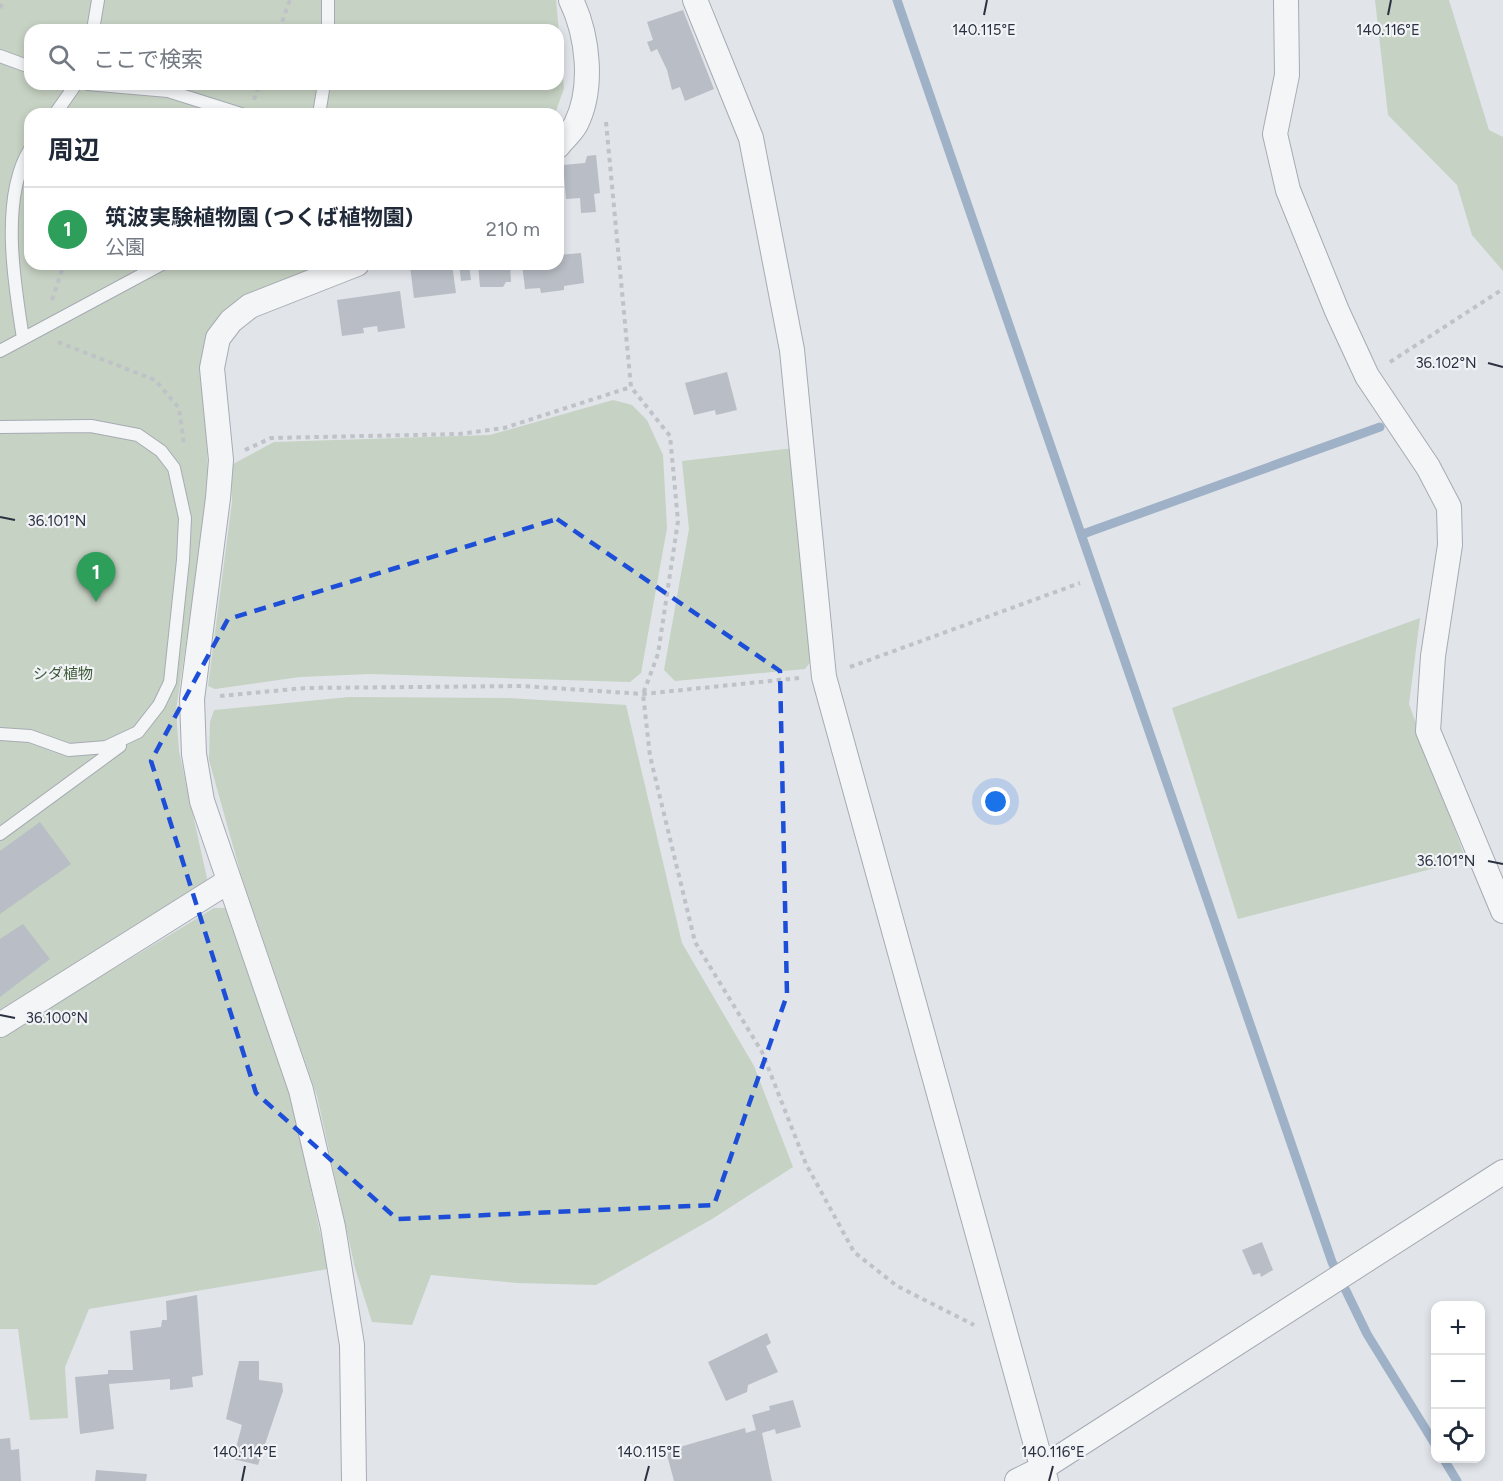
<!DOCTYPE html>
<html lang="ja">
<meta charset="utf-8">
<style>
body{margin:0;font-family:Figtree,"Noto Sans JP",sans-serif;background:#f6f6f7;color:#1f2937}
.controls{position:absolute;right:18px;bottom:18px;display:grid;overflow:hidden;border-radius:12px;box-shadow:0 3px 9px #0003}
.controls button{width:54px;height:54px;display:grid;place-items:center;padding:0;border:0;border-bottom:2px solid #e0e1e3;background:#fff;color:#1f2937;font:30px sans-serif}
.you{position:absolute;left:996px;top:802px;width:21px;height:21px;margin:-15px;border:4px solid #fff;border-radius:50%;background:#1a73e8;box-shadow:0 0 0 9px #1a73e833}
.badge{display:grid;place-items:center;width:39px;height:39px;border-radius:50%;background:#c64e5c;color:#fff;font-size:20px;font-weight:700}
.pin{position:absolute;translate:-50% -50px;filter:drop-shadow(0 2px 3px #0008)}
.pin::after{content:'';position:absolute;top:32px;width:21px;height:18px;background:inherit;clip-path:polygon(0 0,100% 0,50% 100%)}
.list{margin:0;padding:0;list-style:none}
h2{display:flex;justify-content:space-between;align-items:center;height:78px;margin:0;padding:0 24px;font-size:26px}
h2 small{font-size:20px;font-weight:400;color:#747a83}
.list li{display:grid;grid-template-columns:39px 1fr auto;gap:18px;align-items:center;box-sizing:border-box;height:84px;padding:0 24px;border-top:2px solid #e0e1e3}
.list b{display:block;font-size:22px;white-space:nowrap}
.list p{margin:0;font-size:20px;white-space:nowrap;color:#747a83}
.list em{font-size:20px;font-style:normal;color:#747a83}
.icon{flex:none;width:33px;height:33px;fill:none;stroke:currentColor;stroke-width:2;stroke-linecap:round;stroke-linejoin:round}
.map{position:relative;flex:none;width:1503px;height:1481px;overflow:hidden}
.search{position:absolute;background:#fff;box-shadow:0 3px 9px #0003;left:24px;top:24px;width:540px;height:66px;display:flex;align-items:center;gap:15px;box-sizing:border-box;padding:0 21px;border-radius:18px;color:#747a83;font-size:22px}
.panel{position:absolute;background:#fff;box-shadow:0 3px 9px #0003;left:24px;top:108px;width:540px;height:162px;border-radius:18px}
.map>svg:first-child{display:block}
.green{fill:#c6d2c3;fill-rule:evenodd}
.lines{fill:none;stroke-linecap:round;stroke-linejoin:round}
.stream{stroke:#9eb1c7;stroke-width:9}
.building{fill:#b9bdc5}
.service-casing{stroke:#a6abb3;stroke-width:14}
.minor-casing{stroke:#a6abb3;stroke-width:26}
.path{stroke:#bfc2c7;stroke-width:4;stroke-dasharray:4.5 4.5;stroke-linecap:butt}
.service{stroke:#f4f5f7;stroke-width:12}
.minor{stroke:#f4f5f7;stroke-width:24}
.marked{fill:none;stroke:#1d4ed8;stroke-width:4.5;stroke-dasharray:12 8;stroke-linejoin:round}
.ticks{fill:none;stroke:#2a3140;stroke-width:2}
.labels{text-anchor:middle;stroke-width:4.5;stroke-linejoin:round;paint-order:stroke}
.park-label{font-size:15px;fill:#3e5a39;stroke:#f1f3f6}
.ticks-label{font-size:15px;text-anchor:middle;fill:#2a3140;stroke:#f1f3f6;stroke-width:4.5;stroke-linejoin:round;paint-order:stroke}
</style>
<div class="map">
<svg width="1503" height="1481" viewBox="0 0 1503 1481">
<rect width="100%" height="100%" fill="#e1e4e9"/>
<path class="green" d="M 0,0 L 556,0 L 564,88 L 555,114 L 30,114 L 30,264 L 328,264 L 240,299 L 210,327 L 203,366 L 209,493 L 176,710 L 179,751 L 208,883 L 0,1011 ZM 30,30 L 558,30 L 558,84 L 30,84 Z
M 1375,0 L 1449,0 L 1489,130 L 1503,137 L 1503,271 L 1472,235 L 1457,185 L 1388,115 Z
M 613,400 L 632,405 L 647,420 L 663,455 L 667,528 L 641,673 L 630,682 L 370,674 L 300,677 L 215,689 L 208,686 L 232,502 L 231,465 L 274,442 L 490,435 Z
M 794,448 L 814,657 L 805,669 L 675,681 L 664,670 L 689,529 L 682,461 Z
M 1420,618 L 1409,704 L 1466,860 L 1238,919 L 1172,708 Z
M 349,697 L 507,698 L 626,705 L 682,943 L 754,1066 L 793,1167 L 712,1219 L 596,1285 L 517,1283 L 431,1275 L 412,1325 L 372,1322 L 355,1268 L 317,1096 L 242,878 L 209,760 L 210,722 L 214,710 Z
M 214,908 L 225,908 L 231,913 L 289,1089 L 328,1269 L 89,1309 L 65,1367 L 68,1418 L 30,1420 L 18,1329 L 0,1329 L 0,1038 Z"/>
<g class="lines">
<path class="stream" d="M 897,0 L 1332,1262 L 1367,1334 L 1436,1446
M 1083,534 L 1380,427
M 1443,1458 L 1457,1481"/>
</g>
<path class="building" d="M 683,10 L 714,89 L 685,101 L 680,87 L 672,90 L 667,70 L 657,49 L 651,52 L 647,42 L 653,40 L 647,22 Z
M 596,155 L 600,193 L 594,194 L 596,212 L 581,213 L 580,198 L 566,199 L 563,165 L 585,163 L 587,156 Z
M 558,232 L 560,232 L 561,248 L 558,248 Z
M 581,253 L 584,283 L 564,286 L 564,290 L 541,293 L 540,288 L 525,289 L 522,264 L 558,264 L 558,255 Z
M 426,264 L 452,264 L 456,293 L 414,298 L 410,266 Z
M 459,264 L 469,264 L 471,280 L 461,281 Z
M 478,264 L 510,264 L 511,282 L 506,282 L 503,287 L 480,287 Z
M 400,291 L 405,328 L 378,332 L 377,326 L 363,328 L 364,333 L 342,336 L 337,300 Z
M 727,372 L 737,410 L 716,415 L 715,410 L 694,415 L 685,383 Z
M 40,822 L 71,864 L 0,914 L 0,851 Z
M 23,924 L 50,959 L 0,997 L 0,939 Z
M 1262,1242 L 1273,1270 L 1261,1277 L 1260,1273 L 1253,1275 L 1242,1250 Z
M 197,1295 L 203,1375 L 192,1377 L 193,1387 L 170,1390 L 170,1379 L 109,1384 L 114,1429 L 80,1434 L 75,1377 L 108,1374 L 108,1370 L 133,1370 L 130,1331 L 161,1327 L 162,1320 L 167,1320 L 166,1301 Z
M 767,1333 L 771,1343 L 766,1346 L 778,1372 L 748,1385 L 747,1392 L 726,1401 L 708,1362 Z
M 239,1361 L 259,1361 L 259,1380 L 282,1383 L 283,1391 L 258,1465 L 233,1459 L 242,1425 L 226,1419 Z
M 793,1400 L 801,1427 L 776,1434 L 775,1429 L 762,1433 L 772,1481 L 674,1481 L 666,1451 L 745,1428 L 746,1433 L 756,1430 L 752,1415 L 770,1410 L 769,1406 Z
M 10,1438 L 11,1450 L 19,1449 L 21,1481 L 0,1481 L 0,1439 Z
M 96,1470 L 147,1474 L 146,1481 L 95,1481 Z"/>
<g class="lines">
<g class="service-casing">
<path id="service" d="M 93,30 L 98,0
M 328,30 L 328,0
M 0,56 L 30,67
M 88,84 L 168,91 L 241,114
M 55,114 L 76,84
M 319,114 L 324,84
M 23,338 C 14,283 0,197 30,149
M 0,351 L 162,264
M 0,427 L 91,426 L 138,435 L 161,451 L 174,468 L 185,518 L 183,560 L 170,682 L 159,705 L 138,732 L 106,747 L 69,750 L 30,736 L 0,734
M 0,834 L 120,746"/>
</g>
<g class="minor-casing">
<path id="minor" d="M 695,0 L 751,138 L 792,350 L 824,677 L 1046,1481
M 1286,0 L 1287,75 L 1275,134 L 1288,190 L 1337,311 L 1367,376 L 1428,467 L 1449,507 L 1450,545 L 1433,656 L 1428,731 L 1503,911
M 558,146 C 563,139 572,132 576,124 C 594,88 588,35 571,0
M 0,1025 L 229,881
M 354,1481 L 352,1345 L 333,1227 L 301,1090 L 202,801 L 194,754 L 192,699 L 218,498 L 221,460 L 212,368 L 218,338 L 231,321 L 250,306 L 357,264
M 1017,1481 L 1041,1469 L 1503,1172"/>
</g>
<path class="path" d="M 0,8 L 4,0
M 279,30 L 290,0
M 254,100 L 259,84
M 606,122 L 631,387 L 670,436 L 678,521 L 658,654 L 643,694 L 650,756 L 695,942 L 762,1052 L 806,1164 L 854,1252 L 897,1286 L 974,1325
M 52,300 L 64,264
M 58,342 L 155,380 L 179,408 L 184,445
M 1390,362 L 1503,289
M 245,450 L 271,438 L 459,434 L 504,428 L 631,387
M 850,667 L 1080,583
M 220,696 L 305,688 L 522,686 L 643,694 L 799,678"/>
<use href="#service" class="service"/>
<use href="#minor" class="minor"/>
</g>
<path class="marked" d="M 557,519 L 780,671 L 787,995 L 714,1205 L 397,1219 L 256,1093 L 151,761 L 228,619 Z"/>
<path class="ticks" d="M 984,15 L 987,0M 1388,15 L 1391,0M 1488,363 L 1503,367M 0,517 L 15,520M 1488,861 L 1503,864M 0,1015 L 15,1018M 242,1481 L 245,1466M 645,1481 L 649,1466M 1049,1481 L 1053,1466"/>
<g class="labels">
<g class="park-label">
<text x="63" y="679">シダ植物</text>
</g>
</g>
<g class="ticks-label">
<text x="984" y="35">140.115°E</text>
<text x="1388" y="35">140.116°E</text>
<text x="1446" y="368">36.102°N</text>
<text x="57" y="526">36.101°N</text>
<text x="1446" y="866">36.101°N</text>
<text x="57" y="1023">36.100°N</text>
<text x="245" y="1457">140.114°E</text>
<text x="649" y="1457">140.115°E</text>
<text x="1053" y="1457">140.116°E</text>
</g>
</svg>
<div class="controls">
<button>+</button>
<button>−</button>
<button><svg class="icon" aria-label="locate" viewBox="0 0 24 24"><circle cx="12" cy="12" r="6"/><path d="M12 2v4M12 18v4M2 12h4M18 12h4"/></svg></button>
</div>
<div class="you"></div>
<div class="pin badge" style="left:96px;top:602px;background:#2e9e5b">1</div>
<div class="search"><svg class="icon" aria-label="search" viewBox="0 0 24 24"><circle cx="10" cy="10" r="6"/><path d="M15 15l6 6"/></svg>ここで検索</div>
<section class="panel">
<h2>周辺<small></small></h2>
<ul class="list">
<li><span class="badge" style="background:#2e9e5b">1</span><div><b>筑波実験植物園 (つくば植物園)</b><p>公園</p></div><em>210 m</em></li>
</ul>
</section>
</div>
